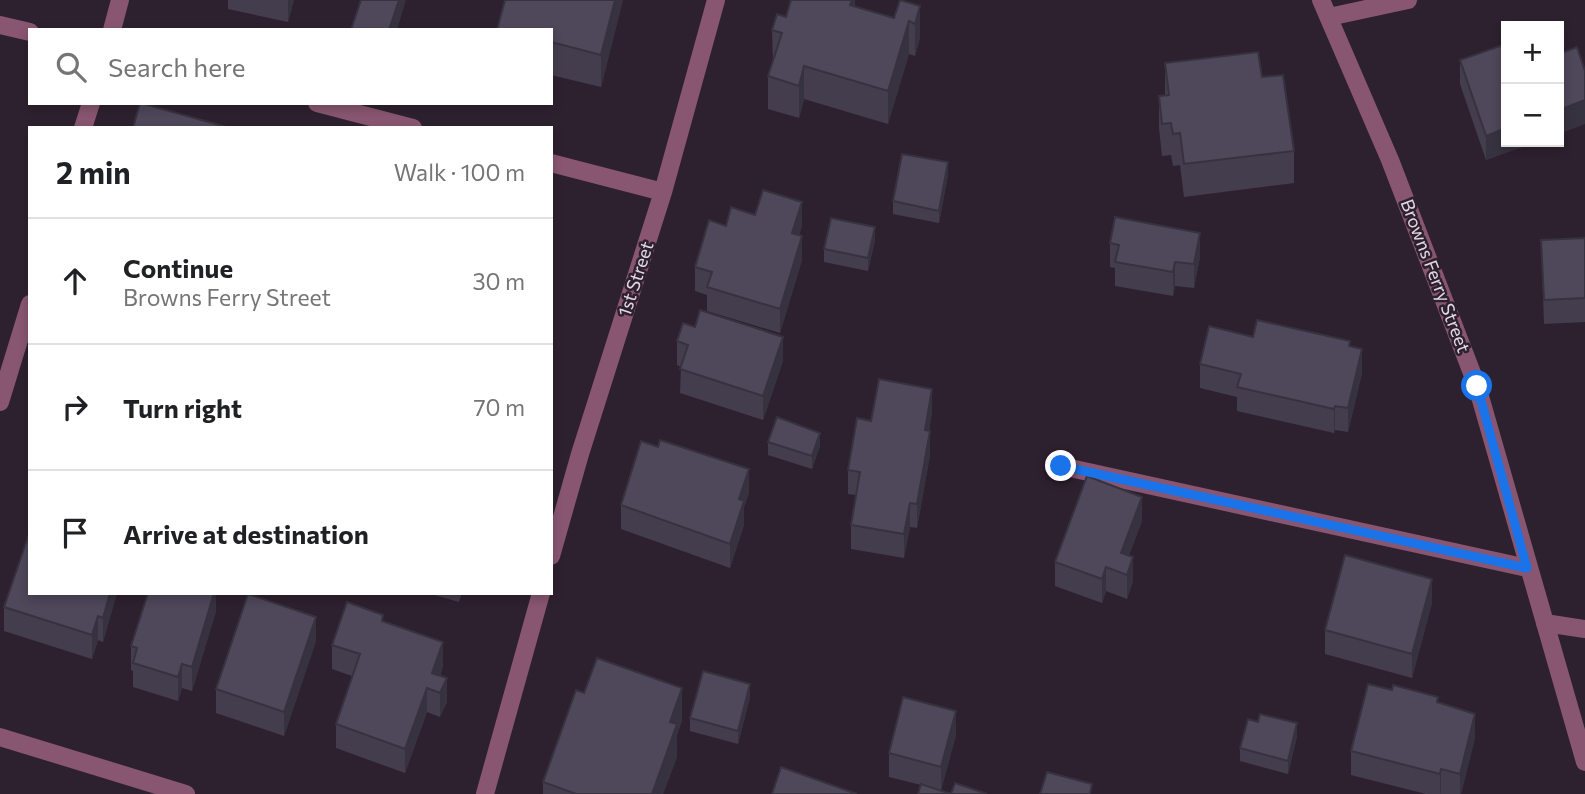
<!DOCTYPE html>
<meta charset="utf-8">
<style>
body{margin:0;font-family:Commissioner,sans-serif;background:#f6f6f6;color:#202124}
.controls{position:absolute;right:21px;top:21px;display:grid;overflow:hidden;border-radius:0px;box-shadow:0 4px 10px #0003}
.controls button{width:63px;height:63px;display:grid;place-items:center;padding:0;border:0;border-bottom:2px solid #e0e0e0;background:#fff;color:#202124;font:35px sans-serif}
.stop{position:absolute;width:21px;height:21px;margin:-16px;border:5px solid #1a73e8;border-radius:50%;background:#fff}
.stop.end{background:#1a73e8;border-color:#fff;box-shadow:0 2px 7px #0008}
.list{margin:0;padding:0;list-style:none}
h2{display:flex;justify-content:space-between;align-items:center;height:91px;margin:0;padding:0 28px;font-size:30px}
h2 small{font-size:23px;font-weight:400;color:#757577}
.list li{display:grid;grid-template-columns:46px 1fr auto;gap:21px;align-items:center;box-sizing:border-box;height:126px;padding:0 28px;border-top:2px solid #e0e0e0}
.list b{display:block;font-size:26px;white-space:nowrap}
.list p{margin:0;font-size:23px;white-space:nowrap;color:#757577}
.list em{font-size:23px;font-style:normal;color:#757577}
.icon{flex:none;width:38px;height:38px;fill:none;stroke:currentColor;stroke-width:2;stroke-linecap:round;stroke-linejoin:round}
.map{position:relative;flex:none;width:1585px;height:794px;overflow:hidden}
.search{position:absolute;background:#fff;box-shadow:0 4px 10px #0003;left:28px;top:28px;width:525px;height:77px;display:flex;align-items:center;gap:18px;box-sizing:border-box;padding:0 24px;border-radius:0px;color:#757577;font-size:26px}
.panel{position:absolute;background:#fff;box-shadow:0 4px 10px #0003;left:28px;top:126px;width:525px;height:469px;border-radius:0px}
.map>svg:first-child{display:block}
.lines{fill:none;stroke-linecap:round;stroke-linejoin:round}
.service{stroke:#895671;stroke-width:18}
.minor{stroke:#895671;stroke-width:18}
.tertiary{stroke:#895671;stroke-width:18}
.wall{fill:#443d4d}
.shaded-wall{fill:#37323f}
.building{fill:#4f475a;stroke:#37323f;stroke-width:2}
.route{stroke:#1a73e8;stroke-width:9}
.labels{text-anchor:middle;stroke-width:5;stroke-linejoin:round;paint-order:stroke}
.street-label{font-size:18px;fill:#e3dae3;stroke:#2e212f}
</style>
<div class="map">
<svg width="1585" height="794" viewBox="0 0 1585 794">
<rect width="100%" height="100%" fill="#2e212f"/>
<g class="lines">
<path class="service" d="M 1061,466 L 1527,568"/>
<path class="minor" d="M 1329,17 L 1408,0
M 0,25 L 30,32
M 112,30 L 120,0
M 317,103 L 413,128
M 83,128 L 91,103
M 551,163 L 663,192
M 0,402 L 30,304
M 551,556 L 580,454 L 663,192 L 716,0
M 1545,623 L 1585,629
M 485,794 L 541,593"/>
<path class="tertiary" d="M 1321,0 L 1390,160 L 1477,386 L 1585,762
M 0,737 L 186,794"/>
</g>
<path class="wall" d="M 228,0 L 294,0 L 288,22 L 228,9 Z
M 623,0 L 601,87 L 551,75 L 551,30 Z
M 855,0 L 855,6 L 894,18 L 920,6 L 920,38 L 915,56 L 909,54 L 888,124 L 804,99 L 799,118 L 768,109 L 768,76 L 773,63 L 772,30 L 786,17 Z
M 1460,60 L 1506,142 L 1536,142 L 1486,160 L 1460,84 Z
M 1165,63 L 1262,77 L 1294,151 L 1294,183 L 1184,197 L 1180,165 L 1173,166 L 1171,155 L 1162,156 L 1159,128 L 1159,96 L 1165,95 Z
M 948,175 L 939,223 L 893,214 L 893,201 Z
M 755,215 L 802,226 L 799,235 L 802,260 L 780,333 L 707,311 L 707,295 L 695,291 L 695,267 L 726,226 Z
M 1585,238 L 1585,322 L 1544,324 L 1541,240 Z
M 875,240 L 868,271 L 824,262 L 824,249 Z
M 1110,243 L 1200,257 L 1194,288 L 1175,286 L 1173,296 L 1115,286 L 1115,268 L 1110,267 Z
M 1253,337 L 1350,346 L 1362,373 L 1348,432 L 1335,430 L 1334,433 L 1237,411 L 1237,397 L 1200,388 L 1200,364 Z
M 677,341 L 783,361 L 763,420 L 680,393 L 681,367 L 677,365 Z
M 932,413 L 929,431 L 930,455 L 917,528 L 910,527 L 904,558 L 851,549 L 851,525 L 856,495 L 848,494 L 848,470 L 871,421 Z
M 768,442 L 820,446 L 812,469 L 768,455 Z
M 749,493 L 744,507 L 744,525 L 730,568 L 621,529 L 621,505 Z
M 1142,521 L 1129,555 L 1133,581 L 1127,599 L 1106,591 L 1102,603 L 1055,586 L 1055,562 Z
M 117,593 L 103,642 L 98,640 L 92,659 L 4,631 L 4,607 Z
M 216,593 L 216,611 L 192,691 L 182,688 L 178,701 L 133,687 L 133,671 L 131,670 L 131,646 Z
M 427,593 L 462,593 L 459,602 Z
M 1432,603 L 1412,678 L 1325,654 L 1325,630 Z
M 383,622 L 443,666 L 440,676 L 447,702 L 440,717 L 427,712 L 405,773 L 336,748 L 336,724 L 352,676 L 332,669 L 332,645 Z
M 316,641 L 284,736 L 216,713 L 216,689 Z
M 584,693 L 682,720 L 677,735 L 677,757 L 663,794 L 543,794 L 543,782 Z
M 750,697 L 738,744 L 690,731 L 690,718 Z
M 1438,703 L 1475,738 L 1461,794 L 1426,794 L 1351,775 L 1351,751 Z
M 956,735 L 941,790 L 951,794 L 987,794 L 918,794 L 921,785 L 889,777 L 889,753 Z
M 1297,736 L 1288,774 L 1240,761 L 1240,748 Z"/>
<path class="shaded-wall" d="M 288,0 L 294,0 L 288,22 Z
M 399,0 L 406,0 L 397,30 L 389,30 Z
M 615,0 L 623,0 L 601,87 L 601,55 Z
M 852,0 L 855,0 L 855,22 L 850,5 Z
M 920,6 L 920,38 L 915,56 L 915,24 Z
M 909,21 L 909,54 L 888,124 L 888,91 Z
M 804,66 L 804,99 L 799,118 L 799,86 Z
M 1585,100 L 1585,124 L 1559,134 L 1559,110 Z
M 1506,128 L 1506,142 L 1536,142 L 1486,160 L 1486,136 Z
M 948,162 L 948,175 L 939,223 L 939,211 Z
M 802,202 L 802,226 L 792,257 L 792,233 Z
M 875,227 L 875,240 L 868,271 L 868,258 Z
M 1200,233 L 1200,257 L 1194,288 L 1194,264 Z
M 802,236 L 802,260 L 780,333 L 780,309 Z
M 1175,262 L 1175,286 L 1173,296 L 1173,272 Z
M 783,337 L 783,361 L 763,420 L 763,396 Z
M 1362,349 L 1362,373 L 1348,432 L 1348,408 Z
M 932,389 L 932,413 L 925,454 L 925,430 Z
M 1335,406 L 1335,430 L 1334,433 L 1334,409 Z
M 930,431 L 930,455 L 917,528 L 917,504 Z
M 820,433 L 820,446 L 812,469 L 812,456 Z
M 749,469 L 749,493 L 744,507 L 744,525 L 730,568 L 730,544 L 739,499 Z
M 1142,497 L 1142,521 L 1122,573 L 1121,553 Z
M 910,503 L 910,527 L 904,558 L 904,534 Z
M 1133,557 L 1133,581 L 1127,599 L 1127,575 Z
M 1106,567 L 1106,591 L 1102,603 L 1102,579 Z
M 1432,579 L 1432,603 L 1412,678 L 1412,654 Z
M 110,593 L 117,593 L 103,642 L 103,618 Z
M 214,593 L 216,593 L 216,611 L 192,691 L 192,667 Z
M 98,616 L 98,640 L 92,659 L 92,635 Z
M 316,617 L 316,641 L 284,736 L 284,712 Z
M 443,642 L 443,666 L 435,691 L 432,673 Z
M 182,664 L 182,688 L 178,701 L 178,677 Z
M 447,678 L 447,702 L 440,717 L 440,693 Z
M 750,684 L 750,697 L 738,744 L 738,731 Z
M 427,688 L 427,712 L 405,773 L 405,749 Z
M 682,688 L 682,720 L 677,735 L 677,757 L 663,794 L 652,794 L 670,722 Z
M 956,711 L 956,735 L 941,791 L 941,767 Z
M 1475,714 L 1475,738 L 1461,794 L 1460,794 L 1460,774 Z
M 1297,723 L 1297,736 L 1288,774 L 1288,761 Z
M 1441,769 L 1441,793 L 1440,794 L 1440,774 Z"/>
<path class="building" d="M 361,0 L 399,0 L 389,30 L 351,30 Z
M 505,0 L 615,0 L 601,55 L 551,42 L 551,30 L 497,30 Z
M 791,0 L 852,0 L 850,5 L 894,18 L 900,0 L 920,6 L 915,24 L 909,21 L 888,91 L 804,66 L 799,86 L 768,76 L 782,33 L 772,30 L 777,14 L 786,17 Z
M 1506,44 L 1506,128 L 1486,136 L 1460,60 Z
M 1577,47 L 1585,71 L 1585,100 L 1559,110 L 1559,54 Z
M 1258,52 L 1262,77 L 1283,75 L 1294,151 L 1184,164 L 1180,133 L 1173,134 L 1171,123 L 1162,124 L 1159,96 L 1169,95 L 1165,63 Z
M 140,103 L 141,103 L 230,128 L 133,128 Z
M 902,154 L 948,162 L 939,211 L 893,201 Z
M 763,190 L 802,202 L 792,233 L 802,236 L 780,309 L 707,287 L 712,272 L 695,267 L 709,220 L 726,226 L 731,207 L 755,215 Z
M 1115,217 L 1200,233 L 1194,264 L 1175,262 L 1173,272 L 1115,262 L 1119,245 L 1110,243 Z
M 831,218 L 875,227 L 868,258 L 824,249 Z
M 1585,238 L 1585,298 L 1544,300 L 1541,240 Z
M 700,310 L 783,337 L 763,396 L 680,369 L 688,345 L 677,341 L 683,323 L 695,327 Z
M 1257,320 L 1350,341 L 1349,346 L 1362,349 L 1348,408 L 1335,406 L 1334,409 L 1237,387 L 1241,374 L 1200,364 L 1209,326 L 1253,337 Z
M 879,379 L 932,389 L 925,430 L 930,431 L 917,504 L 910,503 L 904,534 L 851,525 L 860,472 L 848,470 L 857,418 L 871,421 Z
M 777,417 L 820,433 L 812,456 L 768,442 Z
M 660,440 L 749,469 L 739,499 L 744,501 L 730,544 L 621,505 L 641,441 L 658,447 Z
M 1087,476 L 1142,497 L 1121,553 L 1133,557 L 1127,575 L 1106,567 L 1102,579 L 1055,562 Z
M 30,531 L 30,593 L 110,593 L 103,618 L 98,616 L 92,635 L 4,607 Z
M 1345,555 L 1432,579 L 1412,654 L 1325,630 Z
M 148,593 L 214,593 L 192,667 L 182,664 L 178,677 L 133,663 L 137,648 L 131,646 Z
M 248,594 L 316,617 L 284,712 L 216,689 Z
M 347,602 L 383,615 L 382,621 L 443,642 L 432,673 L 447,678 L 440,693 L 427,688 L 405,749 L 336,724 L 360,654 L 332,645 Z
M 597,658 L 682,688 L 670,722 L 677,724 L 652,794 L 576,794 L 543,782 L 576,690 L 584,693 Z
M 703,671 L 750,684 L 738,731 L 690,718 Z
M 1368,684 L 1392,690 L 1393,685 L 1438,697 L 1437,702 L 1475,714 L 1460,774 L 1441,769 L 1440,774 L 1351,751 Z
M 903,697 L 956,711 L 941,767 L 889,753 Z
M 1260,714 L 1297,723 L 1288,761 L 1240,748 L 1248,719 L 1258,722 Z
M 781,767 L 857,794 L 772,794 Z
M 1047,772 L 1092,784 L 1090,794 L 1040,794 Z
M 955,783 L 987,794 L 918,794 L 921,784 L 951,794 Z"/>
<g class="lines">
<path class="route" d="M 1061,466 L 1527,568 L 1477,386"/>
</g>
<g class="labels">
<g class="street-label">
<text transform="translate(1435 276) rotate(69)" y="6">Browns Ferry Street</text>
<text transform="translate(636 279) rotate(-72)" y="6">1st Street</text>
</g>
</g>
</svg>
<div class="controls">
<button>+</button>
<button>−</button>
</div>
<div class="stop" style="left:1477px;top:386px"></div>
<div class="stop end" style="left:1061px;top:466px"></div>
<div class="search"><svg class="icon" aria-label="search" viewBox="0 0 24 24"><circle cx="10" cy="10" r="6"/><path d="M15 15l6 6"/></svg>Search here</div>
<section class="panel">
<h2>2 min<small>Walk · 100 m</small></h2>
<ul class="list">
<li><svg class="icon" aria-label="ahead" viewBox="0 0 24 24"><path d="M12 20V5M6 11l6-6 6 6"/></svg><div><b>Continue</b><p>Browns Ferry Street</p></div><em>30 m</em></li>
<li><svg class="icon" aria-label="right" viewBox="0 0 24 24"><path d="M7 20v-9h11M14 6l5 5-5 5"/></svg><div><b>Turn right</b></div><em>70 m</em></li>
<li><svg class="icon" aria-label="arrive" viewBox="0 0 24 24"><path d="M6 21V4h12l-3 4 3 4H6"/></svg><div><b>Arrive at destination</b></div></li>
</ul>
</section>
</div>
